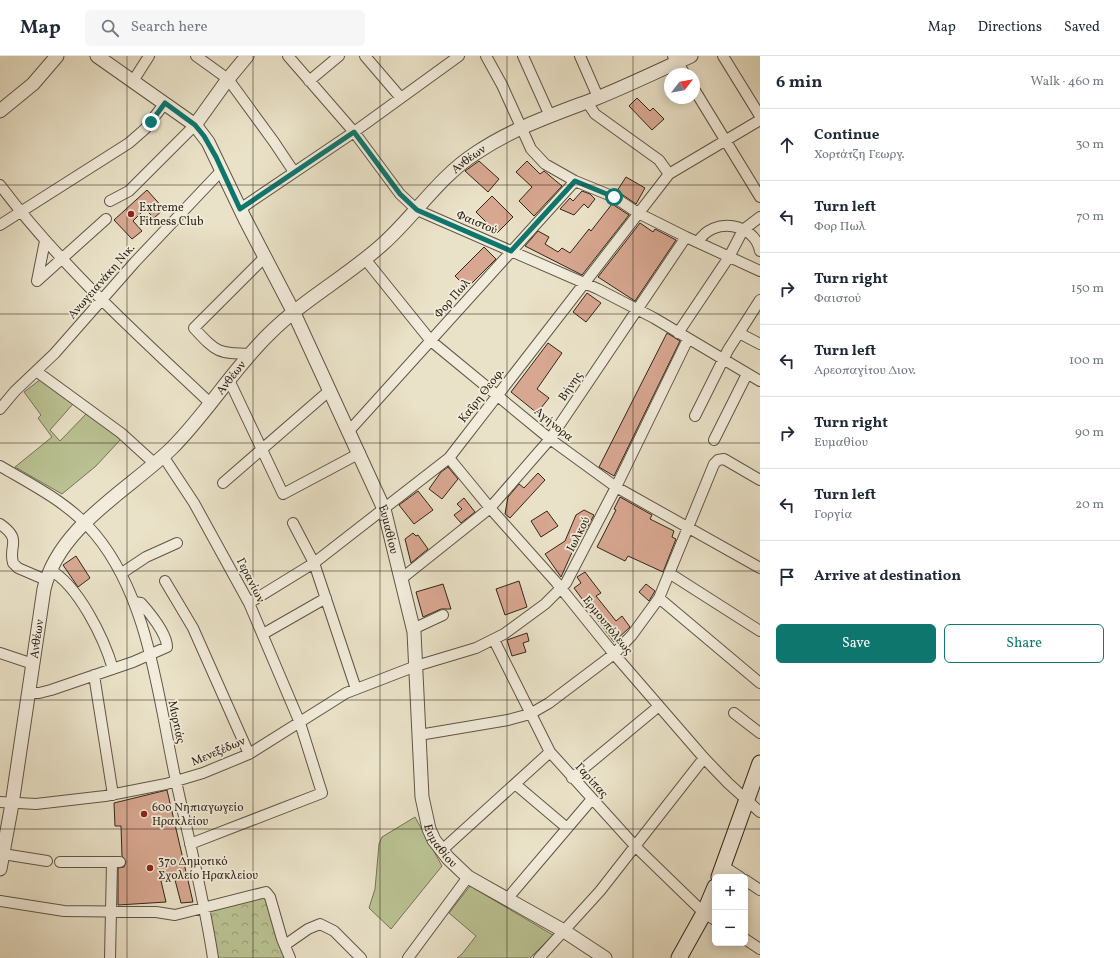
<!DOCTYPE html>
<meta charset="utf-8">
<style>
body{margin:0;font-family:Vollkorn,serif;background:#f6f6f7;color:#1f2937}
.controls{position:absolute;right:12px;bottom:12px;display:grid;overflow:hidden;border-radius:6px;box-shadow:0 2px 10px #0003}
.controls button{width:36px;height:36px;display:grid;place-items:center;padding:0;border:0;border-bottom:1px solid #e0e1e3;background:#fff;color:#1f2937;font:20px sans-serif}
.compass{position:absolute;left:664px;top:12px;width:36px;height:36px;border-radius:50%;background:#fff;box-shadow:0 2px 10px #0003;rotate:59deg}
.stop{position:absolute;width:12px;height:12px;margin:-9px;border:3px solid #0f766e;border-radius:50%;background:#fff}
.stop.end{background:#0f766e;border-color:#fff;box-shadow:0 1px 4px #0008}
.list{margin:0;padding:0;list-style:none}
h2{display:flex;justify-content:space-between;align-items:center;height:52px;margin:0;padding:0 16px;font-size:17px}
h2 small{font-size:13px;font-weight:400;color:#747a83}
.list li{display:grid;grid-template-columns:26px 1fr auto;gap:12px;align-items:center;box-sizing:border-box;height:72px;padding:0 16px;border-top:1px solid #e0e1e3}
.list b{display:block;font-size:15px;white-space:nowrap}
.list p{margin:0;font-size:13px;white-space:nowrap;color:#747a83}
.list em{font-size:13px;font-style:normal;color:#747a83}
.actions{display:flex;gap:8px;padding:12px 16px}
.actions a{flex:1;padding:9px 0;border:1px solid #0f766e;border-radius:6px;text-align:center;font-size:14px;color:#0f766e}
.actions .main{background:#0f766e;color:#fff}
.icon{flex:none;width:22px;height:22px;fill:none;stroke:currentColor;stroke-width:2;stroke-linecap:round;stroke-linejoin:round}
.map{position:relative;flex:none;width:760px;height:902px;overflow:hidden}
header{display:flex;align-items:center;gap:24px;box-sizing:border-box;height:56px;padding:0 20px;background:#fff;border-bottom:1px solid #e0e1e3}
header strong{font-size:19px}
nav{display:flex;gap:22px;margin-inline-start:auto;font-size:14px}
.search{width:280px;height:36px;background:#f6f6f7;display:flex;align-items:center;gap:10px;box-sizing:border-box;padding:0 14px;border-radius:6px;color:#747a83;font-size:15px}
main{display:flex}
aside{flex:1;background:#fff}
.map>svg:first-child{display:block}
.grass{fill:#bac293;stroke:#767456}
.park{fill:url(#park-crowns);stroke:#767456}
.building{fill:#d8a791;stroke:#322619}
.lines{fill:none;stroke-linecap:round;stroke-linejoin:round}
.minor-casing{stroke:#605545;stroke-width:12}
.tertiary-casing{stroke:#605545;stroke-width:15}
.secondary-casing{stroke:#322619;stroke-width:17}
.minor{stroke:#f1ecdb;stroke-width:10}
.tertiary{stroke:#f1ecdb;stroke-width:13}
.secondary{stroke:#f1ecdb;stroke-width:15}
.route{stroke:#0f766e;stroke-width:5}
.grid{fill:none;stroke:#322619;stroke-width:1;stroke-opacity:0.55}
.poi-dot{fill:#8f2418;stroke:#f1ecdb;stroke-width:1.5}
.labels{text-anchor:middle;stroke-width:3.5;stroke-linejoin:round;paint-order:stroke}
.street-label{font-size:12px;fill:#322619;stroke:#f1ecdb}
.poi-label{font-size:12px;fill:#322619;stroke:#f1ecdb;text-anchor:start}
</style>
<header>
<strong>Map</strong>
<div class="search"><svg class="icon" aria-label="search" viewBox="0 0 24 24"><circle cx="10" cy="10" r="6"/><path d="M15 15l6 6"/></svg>Search here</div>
<nav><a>Map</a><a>Directions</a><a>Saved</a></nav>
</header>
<main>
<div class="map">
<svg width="760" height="902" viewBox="0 0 760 902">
<defs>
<pattern id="park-crowns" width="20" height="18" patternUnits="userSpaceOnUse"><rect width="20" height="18" fill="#bac293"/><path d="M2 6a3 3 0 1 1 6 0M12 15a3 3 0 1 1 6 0" fill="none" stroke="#989d77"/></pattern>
</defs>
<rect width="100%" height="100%" fill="#eae2c8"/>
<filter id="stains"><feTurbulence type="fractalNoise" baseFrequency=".005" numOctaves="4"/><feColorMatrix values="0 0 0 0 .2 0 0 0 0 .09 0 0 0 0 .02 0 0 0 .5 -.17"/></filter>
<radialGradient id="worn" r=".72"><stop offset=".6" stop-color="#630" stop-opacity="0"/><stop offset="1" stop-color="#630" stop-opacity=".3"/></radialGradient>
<path class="grass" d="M 41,323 L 73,348 L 50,374 L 60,385 L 87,357 L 121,383 L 96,410 L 62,438 L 15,411 L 52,381 L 38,362 L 41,359 L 24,336 Z
M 415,761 L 442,810 L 391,873 L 369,852 L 375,833 L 379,788 L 382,781 Z
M 470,830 L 553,879 L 530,902 L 457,902 L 462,898 L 476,880 L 449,857 Z"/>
<path class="park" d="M 267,836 L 290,902 L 214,902 L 209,854 Z"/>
<path class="building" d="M 637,42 L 650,55 L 653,52 L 664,63 L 652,74 L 629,50 Z
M 479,105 L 499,123 L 488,136 L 465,115 Z
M 527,105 L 540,118 L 544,115 L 562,130 L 534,160 L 519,145 L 532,131 L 516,116 Z
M 626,121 L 645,132 L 636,148 L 617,135 Z
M 147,134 L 164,153 L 154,162 L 145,153 L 133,165 L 142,175 L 132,183 L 114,164 Z
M 582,135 L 590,138 L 595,143 L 588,152 L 584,148 L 574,159 L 560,153 L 570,142 L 573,145 Z
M 492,140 L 513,161 L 497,177 L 476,156 Z
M 612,148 L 629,159 L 582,219 L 525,190 L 538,175 L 549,181 L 545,188 L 558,196 L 562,192 L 570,197 L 589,173 L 591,175 Z
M 640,167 L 653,176 L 655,173 L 676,184 L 635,245 L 598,221 Z
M 484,191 L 496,203 L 467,232 L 455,220 Z
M 587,237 L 601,247 L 586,266 L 573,256 Z
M 667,277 L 680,285 L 614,420 L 599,411 Z
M 548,287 L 562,297 L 537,333 L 549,342 L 537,357 L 511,336 Z
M 448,411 L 458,423 L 442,443 L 429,433 L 441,416 Z
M 538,417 L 545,424 L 510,462 L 505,458 L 508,441 L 519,428 L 524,432 Z
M 418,435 L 433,454 L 414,468 L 399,449 Z
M 620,441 L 652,459 L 650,463 L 674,475 L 672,481 L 676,483 L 663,516 L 628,500 L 625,505 L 597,491 L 616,454 L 614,453 Z
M 464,442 L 475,456 L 461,467 L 454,459 L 462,453 L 457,448 Z
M 584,454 L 594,459 L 585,476 L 582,474 L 561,521 L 545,498 L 565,485 L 576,459 Z
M 547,455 L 558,470 L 541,481 L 531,465 Z
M 413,477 L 416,480 L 418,479 L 428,493 L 411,507 L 405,483 Z
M 76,500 L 90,522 L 78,531 L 63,509 Z
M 585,516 L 601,537 L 596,540 L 616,565 L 622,560 L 630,571 L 614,586 L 574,532 L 581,527 L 577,521 Z
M 519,525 L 527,551 L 505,559 L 496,533 Z
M 443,528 L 451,553 L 441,553 L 423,561 L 416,536 Z
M 646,528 L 655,535 L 649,545 L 639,536 Z
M 527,577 L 529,585 L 523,587 L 526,596 L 512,600 L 507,584 Z
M 167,734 L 193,846 L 181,847 L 174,820 L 161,825 L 166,846 L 118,849 L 118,812 L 124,811 L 126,806 L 122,800 L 121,770 L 115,770 L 114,747 Z"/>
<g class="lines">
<g class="minor-casing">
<path id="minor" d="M 196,0 L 228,23 L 274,86 L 294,116
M 288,0 L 354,76 L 400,138 L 417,154 L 598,233 L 654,262 L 760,325
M 365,0 L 401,42
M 486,0 L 502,29 L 531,93 L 545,108 L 575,125 L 614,141 L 638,157 L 686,181 L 760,215
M 523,0 L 550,60
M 580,0 L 598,41
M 673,0 L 685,18
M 723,0 L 760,60
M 133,25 L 149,0
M 309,25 L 339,0
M 694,33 L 760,141
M 587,46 L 595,58 L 659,104 L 669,118
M 0,129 C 61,210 137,278 210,347
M 110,145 L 129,135 L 195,69
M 240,153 L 354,76 L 459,0
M 0,169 L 129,87 L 145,73 L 165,47
M 698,186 C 713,160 755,167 760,195
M 365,203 L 431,285 L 550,383 L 616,431 L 760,512
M 37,225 L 106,163
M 37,225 L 45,185
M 678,277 L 729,201 L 743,174 L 760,161
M 739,277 L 760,288
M 251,298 C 217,297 217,297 194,272 L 265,201
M 36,315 L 121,377 L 154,407
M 229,324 L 283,438 L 360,397
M 0,353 L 15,335 L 55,297 L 135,206 L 222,114
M 695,360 L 728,294 L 760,244
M 349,375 L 575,125
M 714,384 L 747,318
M 163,400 L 194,447 L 249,547 L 300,667 L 322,737 L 190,788
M 449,402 L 490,452 L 556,526 L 614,598 L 704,702 L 728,727 L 760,756
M 0,410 C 34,430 69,447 95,478 C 150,544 158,643 176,725 C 189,784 204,842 213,902
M 223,427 L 330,334
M 293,467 L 314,507 L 356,633
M 0,468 C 23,484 8,489 13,507 L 18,512 L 46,524
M 50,514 C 78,529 104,582 113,613
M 122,517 L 146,501 L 177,487
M 669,517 L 760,575
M 401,523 L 490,452 L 550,383 L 686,181
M 165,525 L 193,572 L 249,698
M 659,542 L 760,627
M 249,547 L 314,507 L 449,402 L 669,118 L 760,64
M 413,573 L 443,559
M 263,578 L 326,542
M 494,584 L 550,696 L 636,791 L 704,857 L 715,864
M 0,597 L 33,608
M 94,619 L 113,739
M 29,637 L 39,637 L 51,634 L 133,606 L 167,591 C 167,578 149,556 141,547 L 134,546
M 734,657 L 760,677
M 419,679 L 508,664 L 530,658 L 549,647 L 614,598 L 632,579 L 659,542 L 714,408 L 718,404 L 724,403 L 760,424
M 572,722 L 659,650
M 515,728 L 567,772
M 0,746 L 36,748 L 105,740 L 166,728 L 203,717 L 249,698 L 346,637 L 416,610 L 476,592 L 504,578 L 545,548 L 566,527 L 616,431 L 688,283
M 441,795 L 550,696
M 3,798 L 47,805
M 60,806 L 120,806
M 723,810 L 740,821
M 745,824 L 760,834
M 507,843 L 592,743
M 0,845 L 64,855 L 156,856 L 175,859 L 266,836 L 270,841 L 282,883 L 290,902
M 745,883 L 760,893
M 285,889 L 308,873 L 320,868 L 334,875 L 361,902
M 110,902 L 112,807
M 408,902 L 468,821
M 539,902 L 600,835 L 704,702"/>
</g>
<g class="tertiary-casing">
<g id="tertiary">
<path id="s1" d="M 97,0 L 195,69 L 208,86 L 245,163 L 293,255 L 384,453 L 414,576 L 422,741 L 429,773 L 434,784 L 448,802 L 468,821 L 564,875 L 605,902"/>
<path d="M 0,55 L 33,28 L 57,0"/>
<path d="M 195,69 L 228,23 L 247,0"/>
<path id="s2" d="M 0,813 L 12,748 L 44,533 C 59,470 129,434 172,392 C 207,357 233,313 269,278 C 304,243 348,220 384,187 C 415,159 440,120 476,97 C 513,72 555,58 597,42 C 629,29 660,14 691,0"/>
</g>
</g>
<g class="secondary-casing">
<path id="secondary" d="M 719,821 L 760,707
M 679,902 L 704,857 L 715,831"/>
</g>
<use href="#minor" class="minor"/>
<use href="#tertiary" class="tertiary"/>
<use href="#secondary" class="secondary"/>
</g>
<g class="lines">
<path class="route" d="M 151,66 L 165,47 L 195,69 L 204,80 L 216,101 L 240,153 L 354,76 L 400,138 L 417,154 L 511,195 L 575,125 L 614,141"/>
</g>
<path class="grid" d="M 127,0 L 127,902M 253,0 L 253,902M 380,0 L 380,902M 507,0 L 507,902M 633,0 L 633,902M 0,129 L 760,129M 0,258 L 760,258M 0,387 L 760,387M 0,515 L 760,515M 0,644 L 760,644M 0,773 L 760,773"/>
<g class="poi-dot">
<circle cx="131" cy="158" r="4"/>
<circle cx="144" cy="758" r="4"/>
<circle cx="150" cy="812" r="4"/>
</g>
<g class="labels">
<g class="street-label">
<text dy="4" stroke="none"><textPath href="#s2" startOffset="893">Ανθέων</textPath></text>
<text transform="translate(477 166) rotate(23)" y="4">Φαιστού</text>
<text transform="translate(101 225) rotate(-49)" y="4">Ανωγειανάκη Νικ.</text>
<text transform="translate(452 242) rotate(-49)" y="4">Φορ Πωλ</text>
<text dy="4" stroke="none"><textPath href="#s2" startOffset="569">Ανθέων</textPath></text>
<text transform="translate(570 330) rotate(-56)" y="4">Βήνης</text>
<text transform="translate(481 339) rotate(-52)" y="4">Καΐρη Θεοφ.</text>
<text transform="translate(554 368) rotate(39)" y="4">Αγήνορα</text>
<text dy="4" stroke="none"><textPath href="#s1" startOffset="569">Ευμαθίου</textPath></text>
<text transform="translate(578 478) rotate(-63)" y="4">Ιωλκού</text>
<text transform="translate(251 524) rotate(63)" y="4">Γερανίων</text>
<text transform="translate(608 569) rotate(51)" y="4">Ερμουπόλεως</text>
<text dy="4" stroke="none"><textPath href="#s2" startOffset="233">Ανθέων</textPath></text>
<text transform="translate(177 666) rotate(78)" y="4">Μυρτιάς</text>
<text transform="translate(218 695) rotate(-23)" y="4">Μενεξέδων</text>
<text transform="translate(592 724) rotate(48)" y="4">Γαρίπας</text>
<text dy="4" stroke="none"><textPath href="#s1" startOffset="893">Ευμαθίου</textPath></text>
</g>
<g class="poi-label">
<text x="139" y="155">Extreme<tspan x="139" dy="14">Fitness Club</tspan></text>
<text x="152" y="755">60ο Νηπιαγωγείο<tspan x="152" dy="14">Ηρακλείου</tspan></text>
<text x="158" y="809">37ο Δημοτικό<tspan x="158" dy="14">Σχολείο Ηρακλείου</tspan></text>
</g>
</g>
<rect width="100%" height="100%" filter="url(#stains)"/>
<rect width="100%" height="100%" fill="url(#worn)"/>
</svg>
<div class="controls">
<button>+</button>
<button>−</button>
</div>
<svg class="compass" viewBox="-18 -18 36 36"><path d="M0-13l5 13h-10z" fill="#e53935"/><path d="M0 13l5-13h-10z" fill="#747a83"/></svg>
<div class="stop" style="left:614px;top:141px"></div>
<div class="stop end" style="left:151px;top:66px"></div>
</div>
<aside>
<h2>6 min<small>Walk · 460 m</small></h2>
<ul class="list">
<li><svg class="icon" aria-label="ahead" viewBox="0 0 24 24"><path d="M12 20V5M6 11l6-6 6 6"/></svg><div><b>Continue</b><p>Χορτάτζη Γεωργ.</p></div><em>30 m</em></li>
<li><svg class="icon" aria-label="left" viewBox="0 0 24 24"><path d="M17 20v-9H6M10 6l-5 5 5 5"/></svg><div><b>Turn left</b><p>Φορ Πωλ</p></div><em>70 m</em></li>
<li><svg class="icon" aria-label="right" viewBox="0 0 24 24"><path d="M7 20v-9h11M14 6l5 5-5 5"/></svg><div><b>Turn right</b><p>Φαιστού</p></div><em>150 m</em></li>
<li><svg class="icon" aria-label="left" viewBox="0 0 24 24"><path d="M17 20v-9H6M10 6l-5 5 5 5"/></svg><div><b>Turn left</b><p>Αρεοπαγίτου Διον.</p></div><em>100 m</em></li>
<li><svg class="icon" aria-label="right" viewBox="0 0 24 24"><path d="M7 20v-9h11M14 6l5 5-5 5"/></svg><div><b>Turn right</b><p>Ευμαθίου</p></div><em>90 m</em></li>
<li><svg class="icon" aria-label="left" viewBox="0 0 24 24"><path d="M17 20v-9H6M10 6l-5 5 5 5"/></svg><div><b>Turn left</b><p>Γοργία</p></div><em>20 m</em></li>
<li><svg class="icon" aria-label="arrive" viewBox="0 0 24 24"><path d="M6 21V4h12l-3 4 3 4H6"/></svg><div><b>Arrive at destination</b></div></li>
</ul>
<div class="actions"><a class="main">Save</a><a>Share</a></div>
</aside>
</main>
